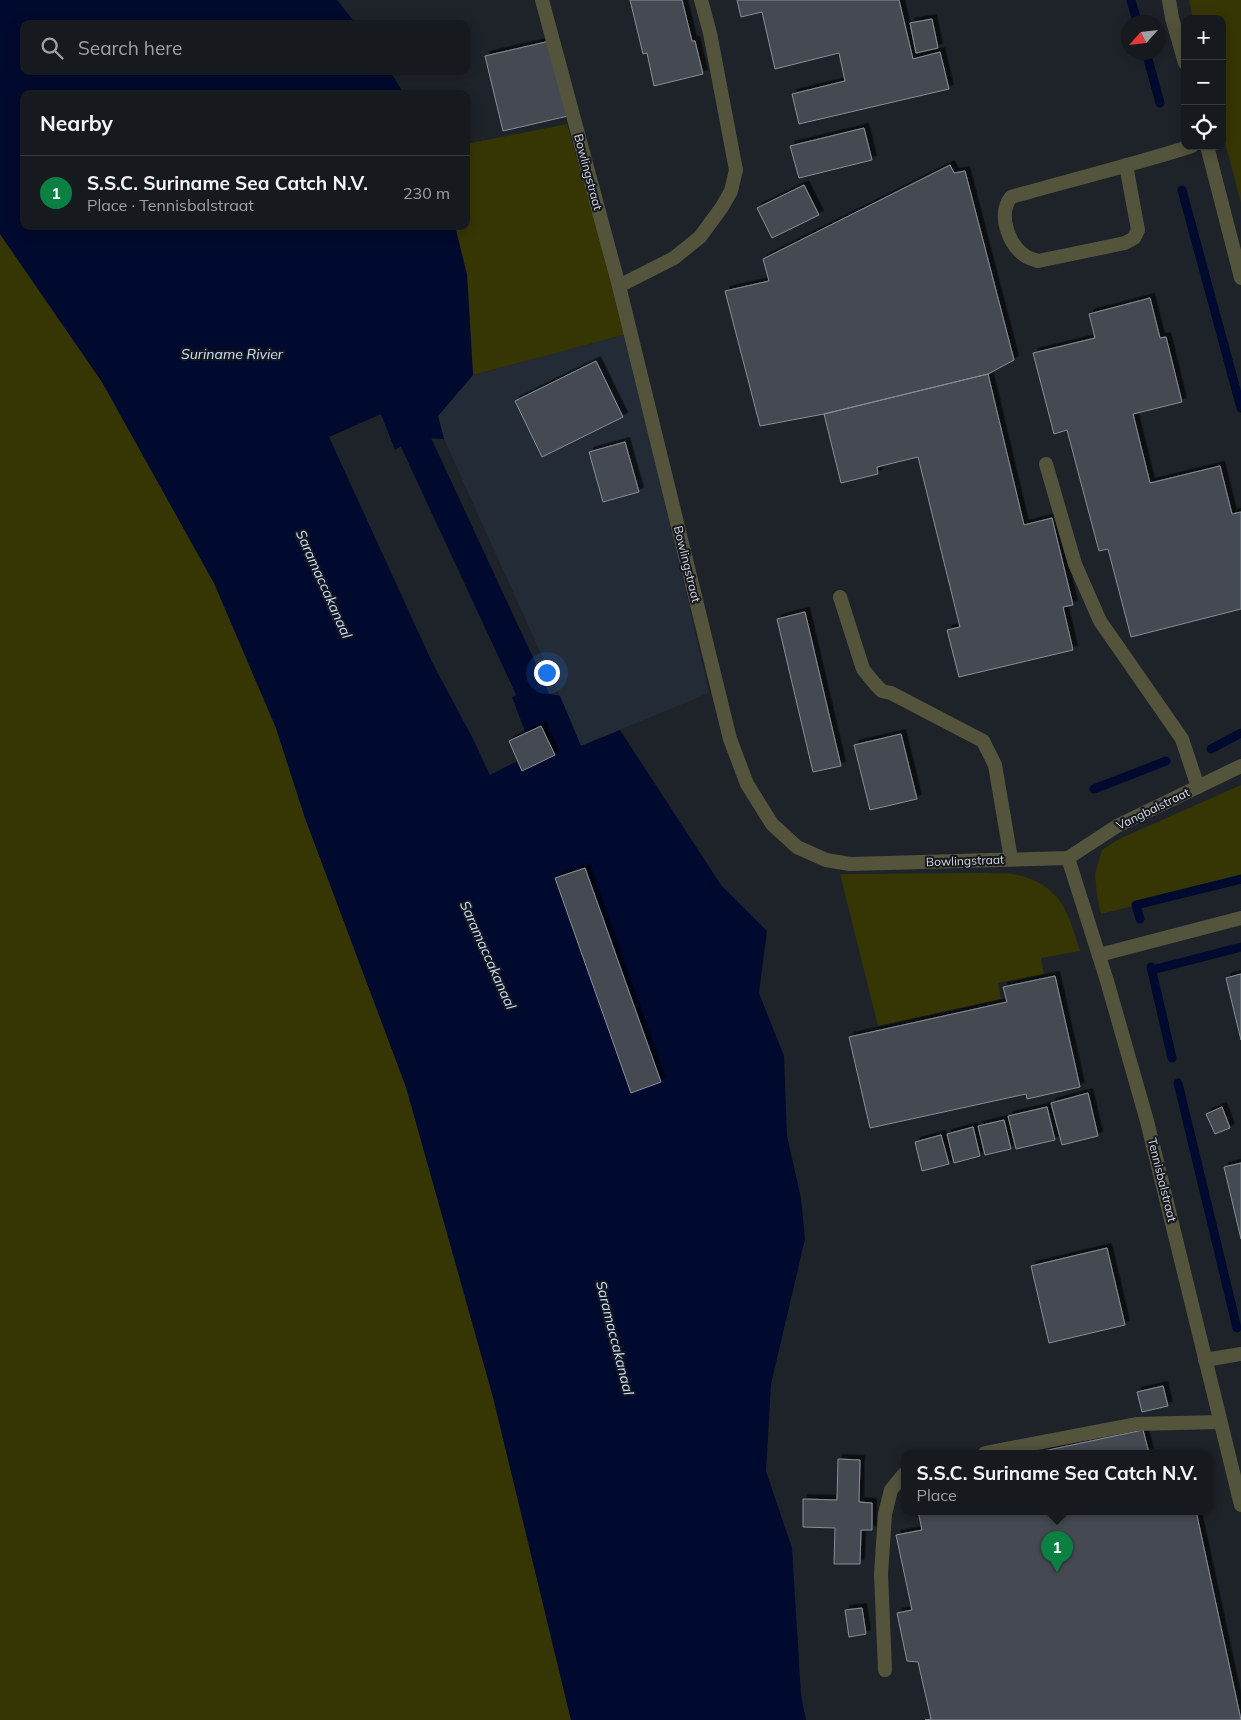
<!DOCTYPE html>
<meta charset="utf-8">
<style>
body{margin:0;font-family:Mulish,sans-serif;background:#23272c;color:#f1f3f6}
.controls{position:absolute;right:15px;top:15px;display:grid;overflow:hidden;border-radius:10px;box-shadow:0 2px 12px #0003}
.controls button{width:45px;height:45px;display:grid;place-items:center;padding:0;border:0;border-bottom:1px solid #35383d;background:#161a1f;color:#f1f3f6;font:25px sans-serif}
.compass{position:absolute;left:1121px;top:15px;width:45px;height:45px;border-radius:50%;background:#161a1f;box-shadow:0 2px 12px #0003;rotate:243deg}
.you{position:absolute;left:546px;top:672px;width:18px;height:18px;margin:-12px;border:4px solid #fff;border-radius:50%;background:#1a73e8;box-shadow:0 0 0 8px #1a73e833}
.badge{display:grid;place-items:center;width:32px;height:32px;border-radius:50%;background:#0b8043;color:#fff;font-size:16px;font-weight:700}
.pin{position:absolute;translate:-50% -41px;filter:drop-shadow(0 1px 2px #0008)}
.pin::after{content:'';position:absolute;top:26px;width:18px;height:15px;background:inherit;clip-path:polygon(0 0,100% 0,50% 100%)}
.popup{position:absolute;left:901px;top:1450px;width:312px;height:65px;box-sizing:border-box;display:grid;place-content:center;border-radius:10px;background:#161a1f;filter:drop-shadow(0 1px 4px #0005);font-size:16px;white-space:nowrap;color:#9ea1a4}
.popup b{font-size:19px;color:#f1f3f6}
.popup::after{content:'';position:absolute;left:50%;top:100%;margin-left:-10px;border:10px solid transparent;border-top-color:#161a1f}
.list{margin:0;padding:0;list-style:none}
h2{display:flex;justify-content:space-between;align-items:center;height:65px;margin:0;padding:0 20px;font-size:21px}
h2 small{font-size:16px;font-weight:400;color:#9ea1a4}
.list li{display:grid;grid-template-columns:32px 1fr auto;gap:15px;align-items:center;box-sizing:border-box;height:75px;padding:0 20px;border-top:1px solid #35383d}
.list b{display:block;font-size:19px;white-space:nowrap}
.list p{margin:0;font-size:16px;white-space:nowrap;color:#9ea1a4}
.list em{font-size:16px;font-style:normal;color:#9ea1a4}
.icon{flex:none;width:28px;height:28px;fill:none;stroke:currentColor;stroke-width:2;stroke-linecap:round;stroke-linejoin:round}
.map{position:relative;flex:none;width:1241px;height:1720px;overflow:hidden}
.search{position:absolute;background:#161a1f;box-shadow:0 2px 12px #0003;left:20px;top:20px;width:450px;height:55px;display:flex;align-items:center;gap:12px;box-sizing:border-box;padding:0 18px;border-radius:10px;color:#9ea1a4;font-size:19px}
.panel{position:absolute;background:#161a1f;box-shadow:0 2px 12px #0003;left:20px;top:90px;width:450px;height:140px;border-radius:10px}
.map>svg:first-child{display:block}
.built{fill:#232b37}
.green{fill:#363504}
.water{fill:#000a2e}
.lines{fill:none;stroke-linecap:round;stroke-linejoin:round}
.stream{stroke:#000a2e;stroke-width:9}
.canal{stroke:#000a2e;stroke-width:31}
.building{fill:#444a51;stroke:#888e96;filter:url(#shadow)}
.service{stroke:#54543d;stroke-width:14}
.minor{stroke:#54543d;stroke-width:14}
.labels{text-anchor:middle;stroke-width:4;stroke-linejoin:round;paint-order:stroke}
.street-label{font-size:12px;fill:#d4d7dc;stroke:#15191f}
.water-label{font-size:14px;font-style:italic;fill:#cee2fd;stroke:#15191f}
</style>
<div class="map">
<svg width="1241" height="1720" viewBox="0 0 1241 1720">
<defs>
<filter id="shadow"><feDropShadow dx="4.5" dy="-4.5" stdDeviation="0" flood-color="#0009"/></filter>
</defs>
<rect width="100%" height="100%" fill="#1e2329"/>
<path class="built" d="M 627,334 L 709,693 L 581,746 L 560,696 L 444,439 L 438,416 L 473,375 Z"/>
<path class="green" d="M 1189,0 L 1241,0 L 1241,203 L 1222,131 L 1222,19 L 1193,19 Z
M 567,124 L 627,334 L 473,375 L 467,275 L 455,226 L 466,226 L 466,144 Z
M 0,234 L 102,382 L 214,583 L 276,728 L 305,818 L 406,1087 L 493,1397 L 571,1720 L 0,1720 Z
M 1241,785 L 1241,879 L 1101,914 L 1097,896 L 1095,874 L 1102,850 L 1119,839 Z
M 986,873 C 996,874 1008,872 1017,875 C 1062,885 1068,913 1080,951 L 1041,958 L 1044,974 L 998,983 L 1001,999 L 878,1026 L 840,874 Z"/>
<path class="water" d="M 0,0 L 337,0 L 356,24 L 24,24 L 24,71 L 390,71 L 404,94 L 24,94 L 24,226 L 455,226 L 467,275 L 473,375 L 438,416 L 444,439 L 414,438 L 395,450 L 381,414 L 329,437 L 432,662 L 472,737 L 490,775 L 533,753 L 512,697 L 531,690 L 560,696 L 581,746 L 620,730 L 721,885 L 767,931 L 759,993 L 784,1056 L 787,1136 L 801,1198 L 805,1239 L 771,1384 L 766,1471 L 792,1548 L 801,1695 L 806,1720 L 571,1720 L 493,1397 L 406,1087 L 305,818 L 276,728 L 214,583 L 102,382 L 0,234 Z"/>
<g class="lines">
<path class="stream" d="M 1131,0 L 1137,22
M 1146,52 L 1160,103
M 1182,190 L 1241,408
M 1211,749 L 1241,733
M 1094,789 L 1166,761
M 1140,919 L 1136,905 L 1241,879
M 1151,967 L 1172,1058
M 1152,970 L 1241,947
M 1178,1083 L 1237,1328"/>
<path class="canal" d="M 393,400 L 414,438 L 531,690 L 545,729"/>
</g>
<path class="building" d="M 630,0 L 682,0 L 692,41 L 695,41 L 703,74 L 654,86 L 647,53 L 643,54 Z
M 737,0 L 899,0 L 913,59 L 940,52 L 949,89 L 799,124 L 792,94 L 845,81 L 839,53 L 775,69 L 762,12 L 741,17 Z
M 932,19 L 938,48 L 916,53 L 910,23 Z
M 550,41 L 568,116 L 503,131 L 485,56 Z
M 864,128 L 872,160 L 799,178 L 790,146 Z
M 950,165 L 954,173 L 965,171 L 1014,360 L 988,374 L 824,414 L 760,426 L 725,291 L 769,281 L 763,259 Z
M 804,185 L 819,215 L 772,238 L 757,208 Z
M 1150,298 L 1160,338 L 1166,337 L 1182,402 L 1133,414 L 1150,483 L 1220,466 L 1232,514 L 1241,512 L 1241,609 L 1131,637 L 1108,549 L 1099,551 L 1067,430 L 1054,434 L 1033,353 L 1095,338 L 1089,314 Z
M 596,361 L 623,417 L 542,457 L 515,401 Z
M 988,374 L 1024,525 L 1052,518 L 1073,605 L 1063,607 L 1073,650 L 959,677 L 947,630 L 960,627 L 918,457 L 877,467 L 878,474 L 841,483 L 824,414 Z
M 625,442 L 639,492 L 603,502 L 589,452 Z
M 805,612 L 841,766 L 813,772 L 777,619 Z
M 541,726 L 555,755 L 522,771 L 509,741 Z
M 901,734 L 917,799 L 870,810 L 854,745 Z
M 585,868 L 661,1082 L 631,1093 L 555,878 Z
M 1241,974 L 1241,1040 L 1226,978 Z
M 1055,976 L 1080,1087 L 1027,1099 L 1026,1094 L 870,1128 L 849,1037 L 1007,1002 L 1003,987 Z
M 1088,1093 L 1098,1136 L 1062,1145 L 1051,1103 Z
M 1047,1107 L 1055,1140 L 1016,1149 L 1008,1116 Z
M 1222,1107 L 1230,1128 L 1215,1134 L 1206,1114 Z
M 1004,1120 L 1011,1149 L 985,1155 L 978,1126 Z
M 973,1127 L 980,1156 L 954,1163 L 947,1134 Z
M 941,1135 L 949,1164 L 922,1171 L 915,1142 Z
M 1241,1163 L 1241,1239 L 1224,1167 Z
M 1107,1248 L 1125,1325 L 1049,1343 L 1031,1266 Z
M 1163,1386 L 1168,1406 L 1142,1412 L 1137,1392 Z
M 1143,1430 L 1149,1453 L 1034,1453 Z
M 838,1459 L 860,1460 L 859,1502 L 872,1503 L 872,1530 L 861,1530 L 860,1564 L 834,1564 L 835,1528 L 803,1527 L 803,1499 L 837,1500 Z
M 918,1511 L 1196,1511 L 1241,1720 L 925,1720 L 931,1719 L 918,1662 L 907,1661 L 897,1613 L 912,1610 L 896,1535 L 922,1530 Z
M 862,1608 L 866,1634 L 849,1637 L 845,1610 Z"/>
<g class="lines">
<path class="service" d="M 1126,165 L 1138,230 L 1134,238 L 1125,243 L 1038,261 C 1035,260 1031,259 1027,257 C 1009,246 997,215 1011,197 C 1071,180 1132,165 1192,146
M 1046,464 L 1075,564 L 1100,621 L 1182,739 L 1198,787
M 840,597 L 863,669 L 875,684 L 882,691 L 891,693 L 983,741 L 995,765 L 1011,859
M 1099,955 L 1241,918
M 1205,1360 L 1241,1354
M 985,1453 L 1136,1424 L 1220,1422
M 885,1670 L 881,1574 L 885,1514 L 891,1490 L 904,1474"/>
<path class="minor" d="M 542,0 L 619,286 L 730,739 L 747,784 L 772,824 L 797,847 L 826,860 L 850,864 L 1068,858
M 1169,0 L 1172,18 L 1185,63
M 1207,146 L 1241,278
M 619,286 L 674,258 L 700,237 L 722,207 L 731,191 L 736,170 L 710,33 L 701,0
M 1068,858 L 1107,981 L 1147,1121 L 1241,1505
M 1068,858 L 1117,826 L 1241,766"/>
</g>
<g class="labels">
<g class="street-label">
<text transform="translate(588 172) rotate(75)" y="4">Bowlingstraat</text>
<text transform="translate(687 564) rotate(76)" y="4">Bowlingstraat</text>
<text transform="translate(1153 809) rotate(-26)" y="4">Vangbalstraat</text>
<text transform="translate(965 861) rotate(-2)" y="4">Bowlingstraat</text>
<text transform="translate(1162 1180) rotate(76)" y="4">Tennisbalstraat</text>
</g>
<g class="water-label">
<text x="232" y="359">Suriname Rivier</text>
<text transform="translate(324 584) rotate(66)" y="5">Saramaccakanaal</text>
<text transform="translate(488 955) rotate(66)" y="5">Saramaccakanaal</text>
<text transform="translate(615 1338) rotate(76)" y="5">Saramaccakanaal</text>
</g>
</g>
</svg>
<div class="controls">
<button>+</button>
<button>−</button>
<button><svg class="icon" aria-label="locate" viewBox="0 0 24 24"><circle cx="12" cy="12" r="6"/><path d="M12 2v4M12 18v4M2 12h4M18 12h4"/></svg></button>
</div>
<svg class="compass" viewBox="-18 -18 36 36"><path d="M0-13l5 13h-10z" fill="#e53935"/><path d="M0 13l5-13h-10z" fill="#9ea1a4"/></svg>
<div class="you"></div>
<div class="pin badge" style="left:1057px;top:1572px">1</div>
<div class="popup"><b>S.S.C. Suriname Sea Catch N.V.</b>Place</div>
<div class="search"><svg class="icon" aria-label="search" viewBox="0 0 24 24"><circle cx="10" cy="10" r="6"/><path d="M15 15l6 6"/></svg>Search here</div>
<section class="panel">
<h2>Nearby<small></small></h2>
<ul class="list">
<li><span class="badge">1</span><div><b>S.S.C. Suriname Sea Catch N.V.</b><p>Place · Tennisbalstraat</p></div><em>230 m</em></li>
</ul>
</section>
</div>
